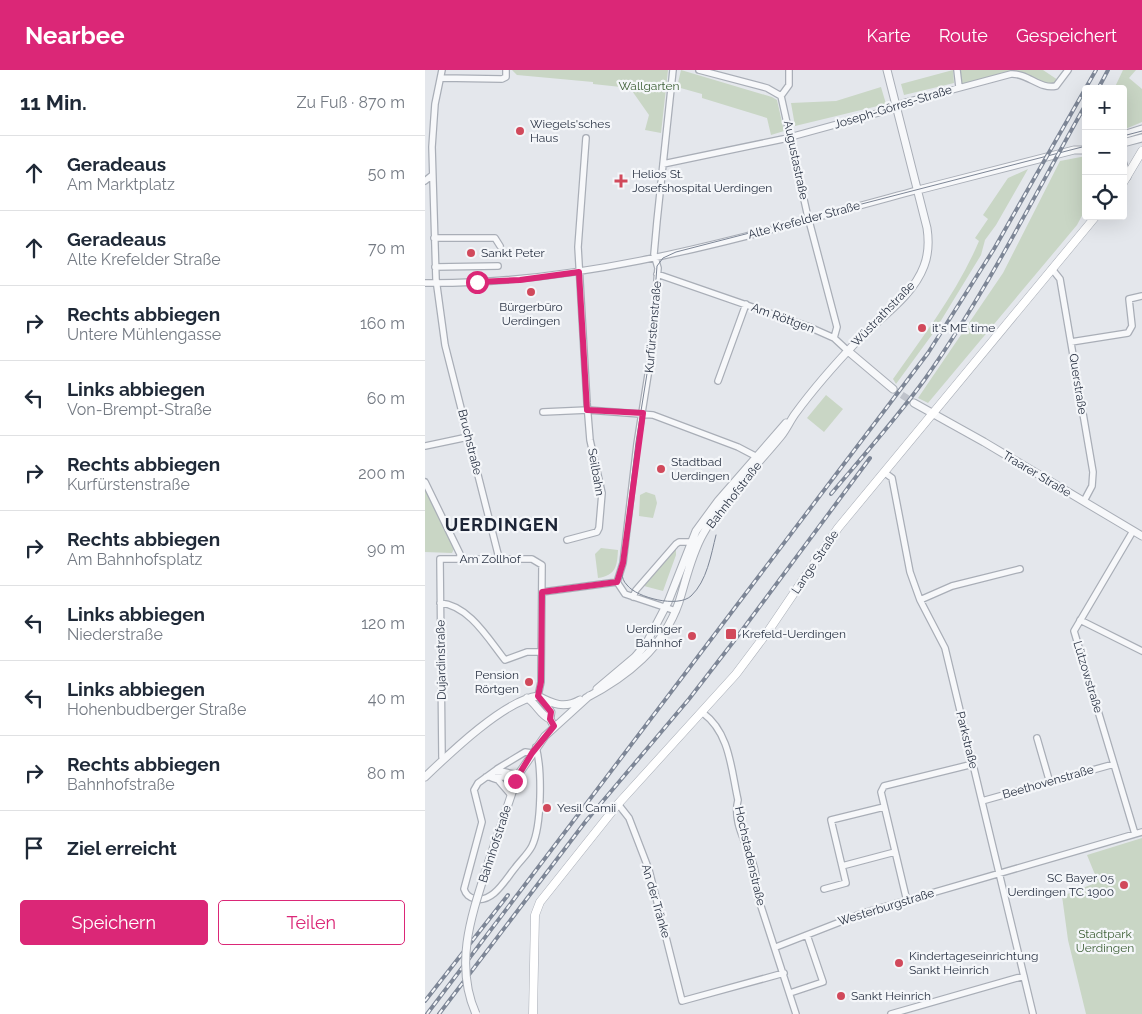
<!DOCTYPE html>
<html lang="de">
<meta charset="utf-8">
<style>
body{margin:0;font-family:Raleway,sans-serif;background:#f6f6f7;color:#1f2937}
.controls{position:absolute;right:15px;top:15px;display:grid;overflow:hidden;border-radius:5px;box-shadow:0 5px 20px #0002}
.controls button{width:45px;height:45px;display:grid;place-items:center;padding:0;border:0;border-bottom:1px solid #e0e1e3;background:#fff;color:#1f2937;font:25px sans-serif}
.stop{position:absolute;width:15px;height:15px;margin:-11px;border:4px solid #db2777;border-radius:50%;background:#fff}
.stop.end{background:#db2777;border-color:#fff;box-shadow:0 1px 5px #0008}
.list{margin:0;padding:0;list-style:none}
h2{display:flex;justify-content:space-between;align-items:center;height:65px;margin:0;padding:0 20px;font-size:21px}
h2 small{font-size:16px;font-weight:400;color:#747a83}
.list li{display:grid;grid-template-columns:32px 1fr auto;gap:15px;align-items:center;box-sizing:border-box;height:75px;padding:0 20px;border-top:1px solid #e0e1e3}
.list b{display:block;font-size:19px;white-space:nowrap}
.list p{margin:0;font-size:16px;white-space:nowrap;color:#747a83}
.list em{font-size:16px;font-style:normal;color:#747a83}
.actions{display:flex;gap:10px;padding:15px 20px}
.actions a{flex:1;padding:11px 0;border:1px solid #db2777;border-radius:5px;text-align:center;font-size:18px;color:#db2777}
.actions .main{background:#db2777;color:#fff}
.icon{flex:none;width:28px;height:28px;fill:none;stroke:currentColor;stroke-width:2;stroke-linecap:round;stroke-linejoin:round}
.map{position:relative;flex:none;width:717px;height:944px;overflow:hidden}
header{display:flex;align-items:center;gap:30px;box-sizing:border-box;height:70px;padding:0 25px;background:#db2777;color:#fff}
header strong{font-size:24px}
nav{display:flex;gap:28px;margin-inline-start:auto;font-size:18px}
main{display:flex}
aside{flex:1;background:#fff}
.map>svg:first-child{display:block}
.green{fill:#c9d6c5}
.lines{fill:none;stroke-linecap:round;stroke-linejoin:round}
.tertiary-tunnel{stroke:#bfc3cb;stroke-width:7;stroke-dasharray:7 3.5;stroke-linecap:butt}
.minor-casing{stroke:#a9aeb7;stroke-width:8}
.tertiary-casing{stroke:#a9aeb7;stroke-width:9}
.secondary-casing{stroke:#a9aeb7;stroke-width:9}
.minor{stroke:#f7f8fa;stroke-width:5.5}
.tertiary{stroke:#f7f8fa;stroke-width:7}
.secondary{stroke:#fff;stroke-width:8}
.tram{stroke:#7d8696;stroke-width:1}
.rail-casing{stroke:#7d8696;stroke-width:4}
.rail{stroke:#f4f6f9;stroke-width:2;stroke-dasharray:5.5;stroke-linecap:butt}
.tertiary-bridge-casing{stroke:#a9aeb7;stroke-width:9;stroke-linecap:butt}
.tertiary-bridge{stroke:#f7f8fa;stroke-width:7}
.route{stroke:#db2777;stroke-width:6}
.poi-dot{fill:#d1495b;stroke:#f4f6f9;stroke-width:2}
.labels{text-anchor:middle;stroke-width:4.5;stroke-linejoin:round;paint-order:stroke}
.park-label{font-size:12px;fill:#3f6138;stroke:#f4f6f9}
.street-label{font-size:12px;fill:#2b3445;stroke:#f4f6f9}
.poi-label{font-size:12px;fill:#2b3445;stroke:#f4f6f9;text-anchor:start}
.district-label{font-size:18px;font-weight:bold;letter-spacing:1px;fill:#1d2536;stroke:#f4f6f9}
</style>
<header>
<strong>Nearbee</strong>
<nav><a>Karte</a><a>Route</a><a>Gespeichert</a></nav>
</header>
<main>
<aside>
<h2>11 Min.<small>Zu Fuß · 870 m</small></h2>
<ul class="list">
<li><svg class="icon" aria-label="ahead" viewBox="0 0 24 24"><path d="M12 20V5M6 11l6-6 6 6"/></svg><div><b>Geradeaus</b><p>Am Marktplatz</p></div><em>50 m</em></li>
<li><svg class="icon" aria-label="ahead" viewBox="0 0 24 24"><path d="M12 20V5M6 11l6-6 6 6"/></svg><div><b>Geradeaus</b><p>Alte Krefelder Straße</p></div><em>70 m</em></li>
<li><svg class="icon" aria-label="right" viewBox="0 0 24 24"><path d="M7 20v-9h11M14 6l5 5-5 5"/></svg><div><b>Rechts abbiegen</b><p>Untere Mühlengasse</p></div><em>160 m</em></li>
<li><svg class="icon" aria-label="left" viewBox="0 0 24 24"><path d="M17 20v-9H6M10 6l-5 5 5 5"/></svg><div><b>Links abbiegen</b><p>Von-Brempt-Straße</p></div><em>60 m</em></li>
<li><svg class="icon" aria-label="right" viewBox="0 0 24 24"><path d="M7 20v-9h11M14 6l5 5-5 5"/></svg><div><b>Rechts abbiegen</b><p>Kurfürstenstraße</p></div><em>200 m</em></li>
<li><svg class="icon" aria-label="right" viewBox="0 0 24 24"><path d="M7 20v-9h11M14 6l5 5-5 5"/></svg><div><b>Rechts abbiegen</b><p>Am Bahnhofsplatz</p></div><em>90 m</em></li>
<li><svg class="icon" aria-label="left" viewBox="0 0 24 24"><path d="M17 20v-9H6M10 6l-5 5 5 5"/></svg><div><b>Links abbiegen</b><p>Niederstraße</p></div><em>120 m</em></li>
<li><svg class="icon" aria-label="left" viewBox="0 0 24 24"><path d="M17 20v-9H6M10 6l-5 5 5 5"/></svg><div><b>Links abbiegen</b><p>Hohenbudberger Straße</p></div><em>40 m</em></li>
<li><svg class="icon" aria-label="right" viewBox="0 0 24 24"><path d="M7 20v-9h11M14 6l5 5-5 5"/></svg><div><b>Rechts abbiegen</b><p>Bahnhofstraße</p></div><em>80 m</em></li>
<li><svg class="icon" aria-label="arrive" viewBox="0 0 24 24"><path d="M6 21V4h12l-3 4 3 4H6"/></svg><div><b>Ziel erreicht</b></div></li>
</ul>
<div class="actions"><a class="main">Speichern</a><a>Teilen</a></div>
</aside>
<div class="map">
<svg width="717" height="944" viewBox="0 0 717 944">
<rect width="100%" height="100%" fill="#e4e7ec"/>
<path class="green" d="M 87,0 L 243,0 L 236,63 L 220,60 L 224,45 L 205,18 L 168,14 L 168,12 L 92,5 Z
M 256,0 L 347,27 L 352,30 L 359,61 L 346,65 L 342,48 L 277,28 L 277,24 L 252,17 Z
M 528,0 L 529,13 L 479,25 L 476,14 Z
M 532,0 L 618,0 L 636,12 L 624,17 L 592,4 L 534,17 Z
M 698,0 L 711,0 L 704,8 L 717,19 L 717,52 L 698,60 L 698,19 L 689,19 Z
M 456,17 L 461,34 L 370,56 L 366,33 L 411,31 Z
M 661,86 L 661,138 L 652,155 L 503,333 L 493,328 L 578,203 L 635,91 Z
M 603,99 L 571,155 L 560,170 L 556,185 L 509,262 L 471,314 L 468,309 C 499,265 533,221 554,171 L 550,168 L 563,149 L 558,145 L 583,108 Z
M 401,325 L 418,339 L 399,362 L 382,348 Z
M 0,415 L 29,479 L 27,483 L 0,482 Z
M 221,422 L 230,425 L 232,433 L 228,448 L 214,446 L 215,425 Z
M 251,477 L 251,485 L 238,521 L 219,516 Z
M 176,478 L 193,480 C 192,497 191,505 173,508 L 170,484 Z
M 717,768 L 717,944 L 661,944 L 643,870 L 637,826 L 673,812 L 662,785 Z"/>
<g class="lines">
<path class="tertiary-tunnel" d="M 468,319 L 489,333"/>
<g class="minor-casing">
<path id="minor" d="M 17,0 L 10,34 L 7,77 L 11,209 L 20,275 L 74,488
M 274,0 L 342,18 L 356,26
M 532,0 L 534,17
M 16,8 L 77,9 L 81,7 L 81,0
M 356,26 L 382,143 L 412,257 L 409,268
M 356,26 L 364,15 L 364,0
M 238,94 L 358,69 L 464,40 L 478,33 L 586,4 C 603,3 615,20 631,16 L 643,0
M 0,111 L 6,106
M 9,168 L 70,168 L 75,176
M 10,197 L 73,196
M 627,199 L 635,209 L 668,402 L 667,416 L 659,431
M 232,204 L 382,256 L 409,268 L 423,281
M 0,213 C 169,215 331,163 493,120
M 646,272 L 703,263 L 707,256 L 704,229 L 717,226
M 293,311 L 321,234
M 118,342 L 163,340 L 228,345 L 313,377 L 334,388
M 0,376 L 43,367
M 460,403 L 467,408 L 485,502 L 495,530 L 520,578 L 608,944
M 0,412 L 35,484 L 35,489
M 708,461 L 649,561 L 710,764
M 142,470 L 172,462 L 174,458 L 177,423 L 165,370 L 162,333 L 153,177 L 161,68
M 192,512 L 198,493 L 212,374 L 226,286 L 233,198 L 229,184 L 232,151 L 248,0
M 192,512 L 200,524 L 251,541
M 117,522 L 192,512
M 208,527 L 211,520 L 251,474 L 254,472 L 266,472
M 495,530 L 527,516 L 595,499
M 15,533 C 44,535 64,570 80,590 L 102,582 L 116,582
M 655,550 L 717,581
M 278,643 C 305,663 306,699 313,730 C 305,761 336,789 331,821 L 371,944
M 612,668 L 625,713
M 19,689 L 17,687 L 15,489 L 107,489 L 117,495 L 116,612 L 113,626
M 72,699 L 100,682 L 107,683
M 93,705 L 71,700 L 53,713 L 49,720 L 57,752 L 39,819 C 41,825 44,827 50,829 C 68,833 80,810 90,798 C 95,791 103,784 107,776 C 117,755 117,699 111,677
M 61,707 L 79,707 L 91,711
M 67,708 L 73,710 L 86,725
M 557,731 L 689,694
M 193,734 L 204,748 L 224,800 L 257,931 L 359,903
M 417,796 L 470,782
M 399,819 L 421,813 L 406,750 L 459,737
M 481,827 L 456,722 L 459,716 L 548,694
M 351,877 L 438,843 L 717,762
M 365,923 L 398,912 L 382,865
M 466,944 L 599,906"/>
</g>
<g class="tertiary-casing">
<path id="tertiary" d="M 698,65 L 717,59
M 698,73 L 717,68
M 698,93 L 702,107
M 493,120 L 649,80 L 661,80
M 423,281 L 468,319
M 489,333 L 559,372 L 717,466
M 172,619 L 210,587 L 221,574 L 243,532 L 271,461 L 293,431 L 361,353
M 102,628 C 112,634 115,645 125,649
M 116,628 L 126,642 L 125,649 L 129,656
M 161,628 C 203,606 238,578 254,532 C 261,510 266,485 278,464 C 298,428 330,398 356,366 C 361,360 365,351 370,344 C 389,318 412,292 434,269 C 456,247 488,226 499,196 C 504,183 504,171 502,158 L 462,0
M 0,707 C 25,683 80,630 113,626 C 128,634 139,639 155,630
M 64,791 L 93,705 L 120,666 L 164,626"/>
</g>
<g class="secondary-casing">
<path id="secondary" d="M 698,113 L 717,81
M 108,944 L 110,845 L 115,832 L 193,734 L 311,604 L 344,560 L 413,458 L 671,146"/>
</g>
<use href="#minor" class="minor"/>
<use href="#tertiary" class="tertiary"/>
<use href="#secondary" class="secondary"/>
<path class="tram" d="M 698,66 L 717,61
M 291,465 C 286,485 282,511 266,526 C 253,538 212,528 202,515 C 195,508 197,499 197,490 L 211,372 L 225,285 L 232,196 L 238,188 L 251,182 L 661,76"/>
<g class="rail-casing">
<path id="rail" d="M 673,19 L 683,0
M 406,424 C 438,386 471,349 500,309 C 561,223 609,126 661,34
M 0,931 L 83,825
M 2,944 L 503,283 L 569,179 L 671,0
M 14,944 L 161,751 L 264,629 L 312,567 L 445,388"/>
</g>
<use href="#rail" class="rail"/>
<g class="tertiary-bridge-casing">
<path id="tertiary-bridge" d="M 51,944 C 28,892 48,841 64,791"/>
</g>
<use href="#tertiary-bridge" class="tertiary-bridge"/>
</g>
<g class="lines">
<path class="route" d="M 52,212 L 95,210 L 154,202 L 162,340 L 218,343 L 198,493 L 192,512 L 117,522 L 116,612 L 113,626 L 126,642 L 125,649 L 129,656 L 107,683 L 90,711"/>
</g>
<g class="poi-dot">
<circle cx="95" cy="61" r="5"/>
<path d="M193.5 103.5h5v5h5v5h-5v5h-5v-5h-5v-5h5z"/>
<circle cx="46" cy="183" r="5"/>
<circle cx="106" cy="222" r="5"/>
<circle cx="497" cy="258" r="5"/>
<circle cx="236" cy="399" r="5"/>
<rect x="300" y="558" width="12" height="12" rx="2.5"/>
<circle cx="267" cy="566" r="5"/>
<circle cx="104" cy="612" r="5"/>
<circle cx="122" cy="738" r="5"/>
<circle cx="699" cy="815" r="5"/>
<circle cx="474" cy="893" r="5"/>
<circle cx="416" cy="926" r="5"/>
</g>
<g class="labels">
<g class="park-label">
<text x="224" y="20">Wallgarten</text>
<text x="680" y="868">Stadtpark<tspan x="680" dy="14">Uerdingen</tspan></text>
</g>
<g class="street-label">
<text transform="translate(468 37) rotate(-17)" y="4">Joseph-Görres-Straße</text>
<text transform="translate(371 90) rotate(78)" y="4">Augustastraße</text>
<text transform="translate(379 150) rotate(-15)" y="4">Alte Krefelder Straße</text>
<text transform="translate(458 244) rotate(-46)" y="4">Wüstrathstraße</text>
<text transform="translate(358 248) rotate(20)" y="4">Am Röttgen</text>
<text transform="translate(228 257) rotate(-85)" y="4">Kurfürstenstraße</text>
<text transform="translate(653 314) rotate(81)" y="4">Querstraße</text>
<text transform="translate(45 372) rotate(76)" y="4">Bruchstraße</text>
<text transform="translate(171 402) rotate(80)" y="4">Seilbahn</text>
<text transform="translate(612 404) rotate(31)" y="4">Traarer Straße</text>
<text transform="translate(309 425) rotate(-52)" y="4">Bahnhofstraße</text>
<text x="65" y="493">Am Zollhof</text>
<text transform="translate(390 492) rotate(-56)" y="4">Lange Straße</text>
<text transform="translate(16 590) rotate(-91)" y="4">Dujardinstraße</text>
<text transform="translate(663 607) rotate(73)" y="4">Lützowstraße</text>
<text transform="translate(542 670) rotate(76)" y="4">Parkstraße</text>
<text transform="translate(623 712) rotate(-16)" y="4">Beethovenstraße</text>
<text transform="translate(70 774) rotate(-72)" y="4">Bahnhofstraße</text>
<text transform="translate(325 786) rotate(77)" y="4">Hochstadenstraße</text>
<text transform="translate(231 831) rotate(74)" y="4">An der Tränke</text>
<text transform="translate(461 837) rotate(-17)" y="4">Westerburgstraße</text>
</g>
<g class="poi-label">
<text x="105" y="58">Wiegels'sches<tspan x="105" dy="14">Haus</tspan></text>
<text x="207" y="108">Helios St.<tspan x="207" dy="14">Josefshospital Uerdingen</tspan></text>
<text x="56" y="187">Sankt Peter</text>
<text x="106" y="241" text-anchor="middle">Bürgerbüro<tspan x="106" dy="14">Uerdingen</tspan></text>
<text x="507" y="262">it's ME time</text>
<text x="246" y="396">Stadtbad<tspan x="246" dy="14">Uerdingen</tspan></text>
<text x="257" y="563" text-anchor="end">Uerdinger<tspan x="257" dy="14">Bahnhof</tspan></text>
<text x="317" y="568">Krefeld-Uerdingen</text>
<text x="94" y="609" text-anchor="end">Pension<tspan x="94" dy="14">Rörtgen</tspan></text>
<text x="132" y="742">Yesil Camii</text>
<text x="689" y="812" text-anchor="end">SC Bayer 05<tspan x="689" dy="14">Uerdingen TC 1900</tspan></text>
<text x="484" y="890">Kindertageseinrichtung<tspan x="484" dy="14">Sankt Heinrich</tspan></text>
<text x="426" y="930">Sankt Heinrich</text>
</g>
<g class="district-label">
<text x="77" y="461">UERDINGEN</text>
</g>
</g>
</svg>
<div class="controls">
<button>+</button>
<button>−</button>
<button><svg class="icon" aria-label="locate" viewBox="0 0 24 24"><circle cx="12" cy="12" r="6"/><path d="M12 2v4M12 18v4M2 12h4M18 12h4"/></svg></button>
</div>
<div class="stop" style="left:52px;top:212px"></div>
<div class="stop end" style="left:90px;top:711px"></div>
</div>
</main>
